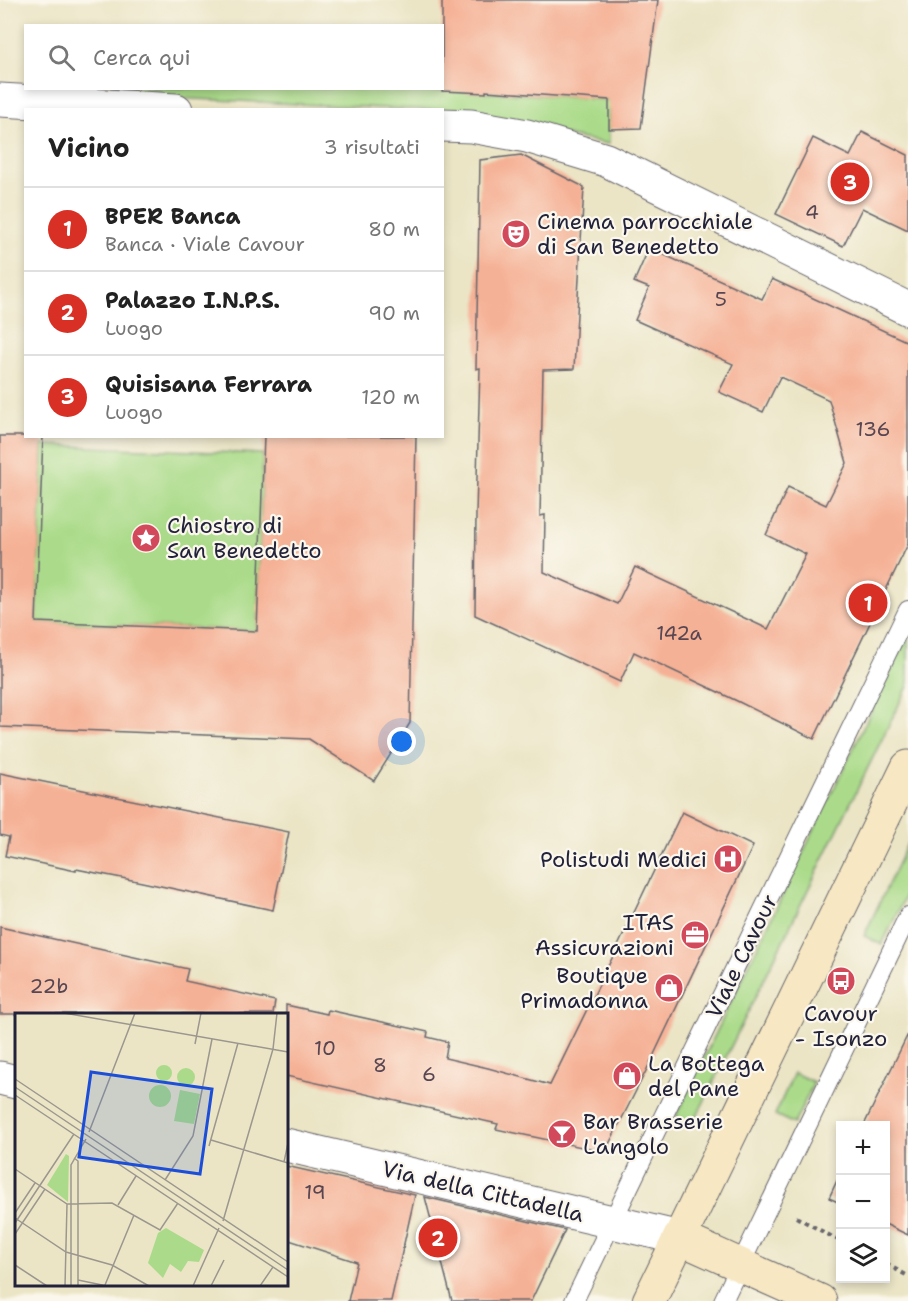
<!DOCTYPE html>
<html lang="it">
<meta charset="utf-8">
<style>
body{margin:0;font-family:"Shantell Sans",sans-serif;background:#f2f2f2;color:#222}
.controls{position:absolute;right:18px;bottom:18px;display:grid;overflow:hidden;border-radius:0px;box-shadow:0 3px 9px #0003}
.controls button{width:54px;height:54px;display:grid;place-items:center;padding:0;border:0;border-bottom:2px solid #e0e0e0;background:#fff;color:#222;font:30px sans-serif}
.you{position:absolute;left:402px;top:742px;width:21px;height:21px;margin:-15px;border:4px solid #fff;border-radius:50%;background:#1a73e8;box-shadow:0 0 0 9px #1a73e833}
.badge{display:grid;place-items:center;width:39px;height:39px;border-radius:50%;background:#d93025;color:#fff;font-size:20px;font-weight:700}
.pin{position:absolute;translate:-50% -50%;border:3px solid #fff;box-shadow:0 2px 6px #0006}
.list{margin:0;padding:0;list-style:none}
h2{display:flex;justify-content:space-between;align-items:center;height:78px;margin:0;padding:0 24px;font-size:26px}
h2 small{font-size:20px;font-weight:400;color:#767676}
.list li{display:grid;grid-template-columns:39px 1fr auto;gap:18px;align-items:center;box-sizing:border-box;height:84px;padding:0 24px;border-top:2px solid #e0e0e0}
.list b{display:block;font-size:22px;white-space:nowrap}
.list p{margin:0;font-size:20px;white-space:nowrap;color:#767676}
.list em{font-size:20px;font-style:normal;color:#767676}
.icon{flex:none;width:33px;height:33px;fill:none;stroke:currentColor;stroke-width:2;stroke-linecap:round;stroke-linejoin:round}
.map{position:relative;flex:none;width:908px;height:1301px;overflow:hidden}
.search{position:absolute;background:#fff;box-shadow:0 3px 9px #0003;left:24px;top:24px;width:420px;height:66px;display:flex;align-items:center;gap:15px;box-sizing:border-box;padding:0 21px;border-radius:0px;color:#767676;font-size:22px}
.panel{position:absolute;background:#fff;box-shadow:0 3px 9px #0003;left:24px;top:108px;width:420px;height:330px;border-radius:0px}
.map>svg:first-child{display:block}
.green{fill:#abdb8a;stroke:#667e62;stroke-width:1.5}
.building{fill:#f5b195}
.lines{fill:none;stroke-linecap:round;stroke-linejoin:round}
.lane-casing{stroke:#68666c;stroke-width:20}
.street-casing{stroke:#68666c;stroke-width:35}
.secondary-casing{stroke:#68666c;stroke-width:35}
.path{stroke:#68666c;stroke-width:4;stroke-dasharray:4.5 4.5;stroke-linecap:butt}
.lane{stroke:#fff;stroke-width:18}
.street{stroke:#fff;stroke-width:33}
.secondary{stroke:#f7e8c3;stroke-width:33}
.labels{text-anchor:middle;stroke-width:4.5;stroke-linejoin:round;paint-order:stroke}
.number-label{font-size:20px;fill:#574652}
.poi-label{font-size:22px;fill:#22223b;stroke:#fbf7ec;text-anchor:start}
.street-label{font-size:22px;fill:#22223b;stroke:#fbf7ec}
.inset-road{fill:none;stroke:#9b978e;stroke-width:1.5}
.view{fill:#1d4ed8;fill-opacity:0.15;stroke:#1d4ed8;stroke-width:3}
.inset-edge{fill:none;stroke:#22223b;stroke-width:3}
</style>
<div class="map">
<svg width="908" height="1301" viewBox="0 0 908 1301">
<rect width="100%" height="100%" fill="#fbf7ec"/>
<filter id="ink" filterUnits="userSpaceOnUse"><feTurbulence type="fractalNoise" baseFrequency=".0167" numOctaves="2"/><feDisplacementMap in="SourceGraphic" scale="12" xChannelSelector="R" yChannelSelector="G"/><feConvolveMatrix kernelMatrix="1 2 1 2 8 2 1 2 1" color-interpolation-filters="sRGB"/></filter>
<filter id="wash" filterUnits="userSpaceOnUse"><feTurbulence type="fractalNoise" baseFrequency=".008" numOctaves="4" result="noise"/><feDisplacementMap in="SourceGraphic" scale="24" xChannelSelector="R" yChannelSelector="G"/><feGaussianBlur stdDeviation="1.35" result="paint"/><feColorMatrix in="noise" values="0 0 0 0 0 0 0 0 0 0 0 0 0 0 0 0 0 1.4 0 .05"/><feComposite in="paint" operator="in"/></filter>
<g filter="url(#wash)">
<rect width="100%" height="100%" fill="#ebe5c6"/>
<path class="green" d="M 115,88 L 381,88 L 542,95 L 609,100 L 609,144 L 442,110 L 403,109 L 115,95 Z
M 43,445 L 263,454 L 257,631 L 36,622 Z
M 908,635 L 908,686 L 693,1124 L 676,1116 Z
M 908,842 L 908,890 L 882,945 L 864,936 Z
M 794,1073 L 814,1082 L 794,1124 L 775,1115 Z"/>
<g id="blocks">
<path class="building" d="M 442,0 L 658,0 L 641,128 L 609,129 L 609,100 L 486,91 L 486,93 L 442,91 Z
M 862,132 L 908,155 L 908,230 L 862,208 L 843,246 L 776,214 L 813,138 L 850,156 Z
M 521,155 L 584,187 L 574,369 L 543,370 L 540,516 L 545,515 L 544,572 L 617,604 L 635,567 L 768,629 L 806,554 L 766,535 L 788,487 L 826,505 L 847,463 L 829,400 L 780,377 L 763,412 L 719,392 L 733,364 L 635,320 L 649,288 L 634,282 L 649,248 L 762,299 L 772,279 L 908,342 L 908,544 L 814,739 L 735,700 L 634,652 L 620,682 L 475,615 L 476,514 L 480,368 L 476,369 L 480,160 Z
M 0,436 L 43,436 L 36,622 L 257,631 L 264,436 L 416,436 L 410,723 L 374,781 L 309,739 L 0,727 Z
M 0,773 L 289,832 L 273,910 L 142,882 L 76,869 L 76,871 L 5,856 L 9,837 L 0,835 Z
M 682,812 L 753,846 L 649,1065 L 605,1152 L 496,1129 L 498,1124 L 286,1076 L 286,1005 L 327,1014 L 328,1010 L 428,1032 L 427,1037 L 448,1042 L 445,1058 L 488,1068 L 550,1085 L 618,946 Z
M 0,927 L 188,969 L 185,981 L 275,1001 L 273,1014 L 0,1014 Z
M 908,1034 L 908,1235 L 885,1224 L 885,1125 L 864,1125 Z
M 286,1166 L 415,1195 L 391,1301 L 348,1301 L 357,1262 L 286,1239 Z
M 840,1174 L 840,1203 L 829,1198 Z
M 425,1197 L 565,1230 L 531,1301 L 452,1301 Z"/>
</g>
</g>
<g filter="url(#ink)">
<use href="#blocks" fill-opacity="0" stroke="#68666c" stroke-width="1.5"/>
<g class="lines">
<g class="lane-casing">
<path id="lane" d="M 574,1301 L 908,610
M 723,1301 L 908,916"/>
</g>
<g class="street-casing">
<path id="street" d="M 0,100 L 176,110
M 442,125 L 471,126 L 527,136 L 606,160 L 908,309
M 0,1078 L 16,1082
M 286,1145 L 680,1238"/>
</g>
<g class="secondary-casing">
<path id="secondary" d="M 680,1238 L 820,1301
M 649,1301 L 908,767"/>
</g>
<path class="path" d="M 796,1217 L 840,1241
M 886,1264 L 908,1276"/>
<use href="#lane" class="lane"/>
<use href="#street" class="street"/>
<use href="#secondary" class="secondary"/>
</g>
</g>
<defs>
<g id="theatre-disc" transform="scale(1.5)"><circle r="9.5" fill="#d1495b" stroke="#fbf7ec"/><path d="M-5-5.5Q0-4 5-5.5V0Q5 5 0 6Q-5 5-5 0ZM-3.3-2.5H-1v1.5H-3.3ZM1-2.5H3.3v1.5H1ZM-2.8 1Q0 5.5 2.8 1Z" fill="#fff"/></g>
<g id="sight-disc" transform="scale(1.5)"><circle r="9.5" fill="#d1495b" stroke="#fbf7ec"/><path d="M0-6L1.8-2.2L6-1.7L2.9 1.2L3.7 5.4L0 3.3L-3.7 5.4L-2.9 1.2L-6-1.7L-1.8-2.2Z" fill="#fff"/></g>
<g id="hospital-disc" transform="scale(1.5)"><circle r="9.5" fill="#d1495b" stroke="#fbf7ec"/><path d="M-5-5h3v3.5h4V-5h3V5h-3V1.5h-4V5h-3Z" fill="#fff"/></g>
<g id="office-disc" transform="scale(1.5)"><circle r="9.5" fill="#d1495b" stroke="#fbf7ec"/><path d="M-6-3h4V-5.5h4V-3h4V5H-6ZM-1-4.5V-3h2v-1.5ZM-6 0V1H6V0Z" fill="#fff"/></g>
<g id="bus-disc" transform="scale(1.5)"><circle r="9.5" fill="#d1495b" stroke="#fbf7ec"/><path d="M-5-6H5V4H4V6H2V4H-2V6H-4V4H-5ZM-3.5-4V0h7V-4ZM-3.5 1.2v1.5H-2V1.2ZM2 1.2v1.5H3.5V1.2Z" fill="#fff"/></g>
<g id="shop-disc" transform="scale(1.5)"><circle r="9.5" fill="#d1495b" stroke="#fbf7ec"/><path d="M-5-2.5h2.3a2.7 3.5 0 0 1 5.4 0H5L5.5 6h-11ZM-1.5-2.5h3a1.5 2.3 0 0 0-3 0Z" fill="#fff"/></g>
<g id="bar-disc" transform="scale(1.5)"><circle r="9.5" fill="#d1495b" stroke="#fbf7ec"/><path d="M-6-5H6L.8 .8V4.5H3.5V6h-7V4.5H-.8V.8Z" fill="#fff"/></g>
</defs>
<g fill-rule="evenodd">
<use href="#theatre-disc" x="516" y="234"/>
<use href="#sight-disc" x="146" y="538"/>
<use href="#hospital-disc" x="728" y="859"/>
<use href="#office-disc" x="695" y="935"/>
<use href="#bus-disc" x="841" y="981"/>
<use href="#shop-disc" x="669" y="988"/>
<use href="#shop-disc" x="627" y="1076"/>
<use href="#bar-disc" x="562" y="1134"/>
</g>
<g class="labels">
<g class="number-label">
<text x="812" y="219">4</text>
<text x="721" y="306">5</text>
<text x="873" y="436">136</text>
<text x="679" y="640">142a</text>
<text x="49" y="993">22b</text>
<text x="325" y="1055">10</text>
<text x="380" y="1072">8</text>
<text x="429" y="1081">6</text>
<text x="315" y="1199">19</text>
</g>
<g class="poi-label">
<text x="537" y="229">Cinema parrocchiale<tspan x="537" dy="25">di San Benedetto</tspan></text>
<text x="167" y="533">Chiostro di<tspan x="167" dy="25">San Benedetto</tspan></text>
<text x="707" y="867" text-anchor="end">Polistudi Medici</text>
<text x="674" y="930" text-anchor="end">ITAS<tspan x="674" dy="25">Assicurazioni</tspan></text>
<text x="648" y="983" text-anchor="end">Boutique<tspan x="648" dy="25">Primadonna</tspan></text>
<text x="841" y="1021" text-anchor="middle">Cavour<tspan x="841" dy="25">- Isonzo</tspan></text>
<text x="648" y="1071">La Bottega<tspan x="648" dy="25">del Pane</tspan></text>
<text x="583" y="1129">Bar Brasserie<tspan x="583" dy="25">L'angolo</tspan></text>
</g>
<g class="street-label">
<text transform="translate(741 956) rotate(-64)" y="8">Viale Cavour</text>
<text transform="translate(483 1191) rotate(13)" y="8">Via della Cittadella</text>
</g>
</g>
<g transform="translate(15 1013)">
<rect width="273" height="273" fill="#ebe5c6"/>
<path d="M141 60a8 8 0 1 1 16 0a8 8 0 1 1-16 0ZM162 64a9 9 0 1 1 18 0a9 9 0 1 1-18 0ZM134 83a11 11 0 1 1 22 0a11 11 0 1 1-22 0ZM 165,77 L 185,81 L 179,111 L 159,108 ZM 51,141 L 54,143 L 53,189 L 32,172 ZM 151,215 L 189,237 L 184,249 L 173,248 L 166,259 L 155,251 L 148,265 L 133,250 L 143,220 Z" fill="#abdb8a"/>
<path class="inset-road" d="M 49,0 L 273,39M 180,31 L 186,0M 0,66 L 273,249M 0,74 L 273,257M 0,82 L 273,264M 74,119 L 120,0M 196,127 L 273,150M 194,133 L 223,30M 59,145 L 63,148 L 63,273M 269,149 L 273,130M 0,156 L 52,191 L 97,190 L 145,217 L 163,190M 150,167 L 178,123 L 197,26M 103,192 L 121,163M 0,200 L 20,170M 0,205 L 51,239 L 97,252 L 134,273M 208,208 L 258,36 L 262,0M 0,210 L 59,121M 0,221 L 30,176M 0,252 L 32,273M 63,267 L 92,273M 90,272 L 119,202M 50,273 L 52,191M 56,273 L 56,152 L 71,126M 178,273 L 204,215M 196,273 L 209,247M 245,273 L 258,254"/>
<path class="view" d="M 76,59 L 197,76 L 185,161 L 64,144 Z"/>
<rect width="273" height="273" class="inset-edge"/>
</g>
</svg>
<div class="controls">
<button>+</button>
<button>−</button>
<button><svg class="icon" aria-label="layers" viewBox="0 0 24 24"><path d="M12 4l9 5-9 5-9-5zM3 14l9 5 9-5"/></svg></button>
</div>
<div class="you"></div>
<div class="pin badge" style="left:868px;top:603px">1</div>
<div class="pin badge" style="left:438px;top:1238px">2</div>
<div class="pin badge" style="left:850px;top:182px">3</div>
<div class="search"><svg class="icon" aria-label="search" viewBox="0 0 24 24"><circle cx="10" cy="10" r="6"/><path d="M15 15l6 6"/></svg>Cerca qui</div>
<section class="panel">
<h2>Vicino<small>3 risultati</small></h2>
<ul class="list">
<li><span class="badge">1</span><div><b>BPER Banca</b><p>Banca · Viale Cavour</p></div><em>80 m</em></li>
<li><span class="badge">2</span><div><b>Palazzo I.N.P.S.</b><p>Luogo</p></div><em>90 m</em></li>
<li><span class="badge">3</span><div><b>Quisisana Ferrara</b><p>Luogo</p></div><em>120 m</em></li>
</ul>
</section>
</div>
